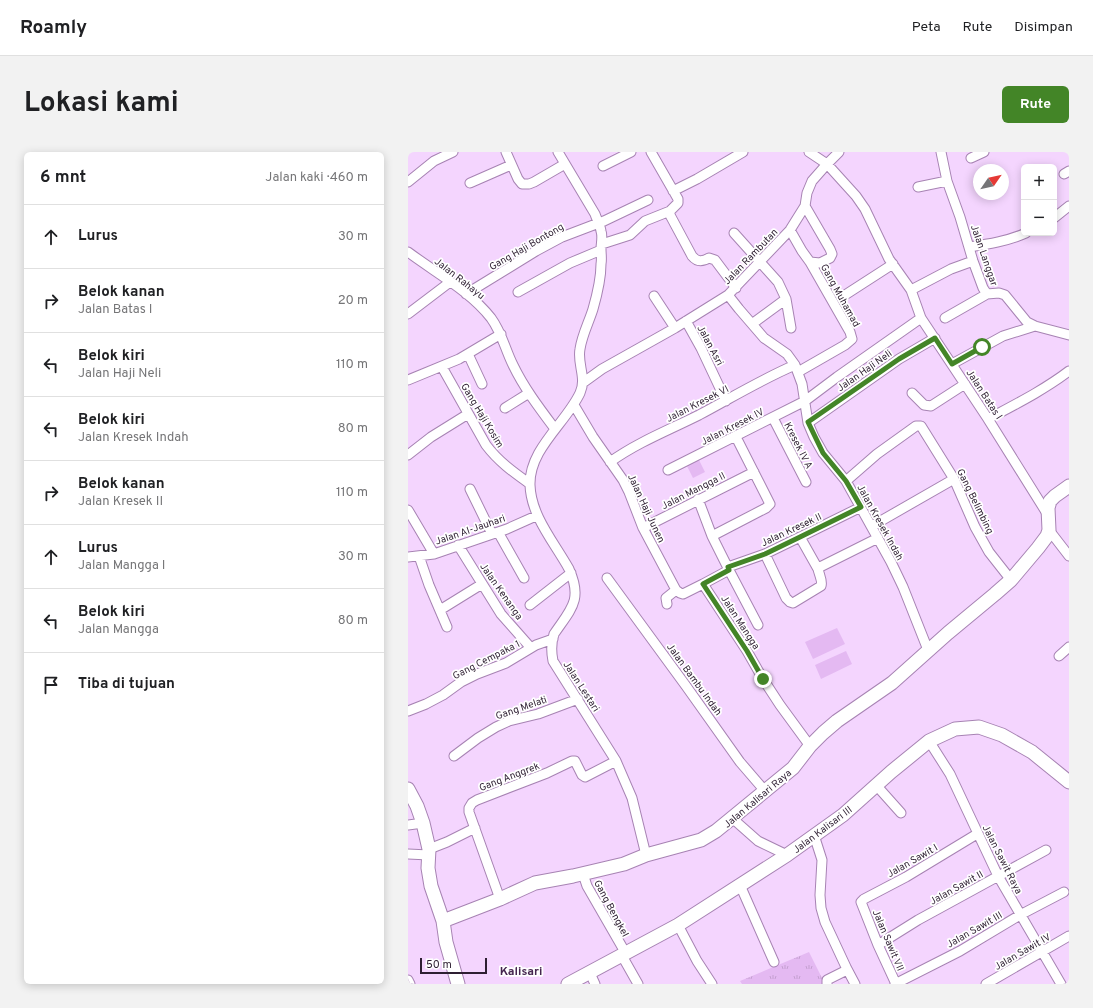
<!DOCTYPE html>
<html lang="id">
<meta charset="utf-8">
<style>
body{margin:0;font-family:Overpass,sans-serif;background:#f2f2f2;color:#202124}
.controls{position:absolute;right:12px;top:12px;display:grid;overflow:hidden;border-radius:6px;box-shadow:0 2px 10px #0003}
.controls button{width:36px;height:36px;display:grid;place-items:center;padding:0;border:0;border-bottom:1px solid #e0e0e0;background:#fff;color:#202124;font:20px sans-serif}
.compass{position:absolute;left:565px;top:12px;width:36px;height:36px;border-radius:50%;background:#fff;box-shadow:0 2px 10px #0003;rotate:56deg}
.scale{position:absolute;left:12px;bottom:10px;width:67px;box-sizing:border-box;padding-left:4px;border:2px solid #2e1f32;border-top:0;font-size:11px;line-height:14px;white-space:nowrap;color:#2e1f32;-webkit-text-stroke:3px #fff;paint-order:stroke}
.stop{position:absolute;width:12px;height:12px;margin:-9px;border:3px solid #438527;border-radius:50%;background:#fff}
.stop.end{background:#438527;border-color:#fff;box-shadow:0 1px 4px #0008}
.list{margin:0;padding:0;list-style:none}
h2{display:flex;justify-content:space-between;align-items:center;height:52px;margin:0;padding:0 16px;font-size:17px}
h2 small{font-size:13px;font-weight:400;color:#757577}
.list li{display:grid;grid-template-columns:26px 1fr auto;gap:12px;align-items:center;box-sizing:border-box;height:64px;padding:0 16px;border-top:1px solid #e0e0e0}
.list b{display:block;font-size:15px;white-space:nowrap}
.list p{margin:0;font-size:13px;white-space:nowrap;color:#757577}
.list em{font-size:13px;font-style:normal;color:#757577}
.icon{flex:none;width:22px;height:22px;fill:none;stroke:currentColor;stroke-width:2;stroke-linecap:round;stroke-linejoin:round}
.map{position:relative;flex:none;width:661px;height:832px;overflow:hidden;border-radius:6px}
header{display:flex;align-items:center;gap:24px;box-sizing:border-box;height:56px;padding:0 20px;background:#fff;border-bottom:1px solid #e0e0e0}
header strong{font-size:19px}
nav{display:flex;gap:22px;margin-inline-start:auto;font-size:14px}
.intro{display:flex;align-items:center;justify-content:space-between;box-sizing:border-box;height:96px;padding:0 24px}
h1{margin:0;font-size:28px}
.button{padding:10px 18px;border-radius:6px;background:#438527;color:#fff;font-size:14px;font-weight:700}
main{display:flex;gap:24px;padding:0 24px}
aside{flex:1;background:#fff;border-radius:6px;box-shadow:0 2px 10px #0003}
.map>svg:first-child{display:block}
.grass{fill:url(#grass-tufts)}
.park{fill:#e4b9f2}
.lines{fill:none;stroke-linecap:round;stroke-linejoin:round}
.street-casing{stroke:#a783b3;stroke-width:11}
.secondary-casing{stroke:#a783b3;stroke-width:15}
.street{stroke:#fff;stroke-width:9}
.secondary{stroke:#fff;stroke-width:13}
.route{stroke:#438527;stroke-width:5}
.labels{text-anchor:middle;stroke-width:3.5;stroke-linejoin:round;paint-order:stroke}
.street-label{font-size:10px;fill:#2e1f32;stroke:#fff}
.quarter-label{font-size:12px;font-weight:bold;fill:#45254f;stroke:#fff}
</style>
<header>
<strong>Roamly</strong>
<nav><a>Peta</a><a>Rute</a><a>Disimpan</a></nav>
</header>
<div class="intro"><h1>Lokasi kami</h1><a class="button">Rute</a></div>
<main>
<aside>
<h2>6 mnt<small>Jalan kaki · 460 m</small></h2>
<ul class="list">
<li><svg class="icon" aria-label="ahead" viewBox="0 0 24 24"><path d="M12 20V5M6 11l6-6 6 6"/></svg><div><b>Lurus</b></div><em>30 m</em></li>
<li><svg class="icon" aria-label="right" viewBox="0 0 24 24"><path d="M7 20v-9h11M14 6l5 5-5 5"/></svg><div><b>Belok kanan</b><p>Jalan Batas I</p></div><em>20 m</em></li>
<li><svg class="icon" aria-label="left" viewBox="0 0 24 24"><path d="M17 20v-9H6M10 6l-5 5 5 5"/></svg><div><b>Belok kiri</b><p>Jalan Haji Neli</p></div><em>110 m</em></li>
<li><svg class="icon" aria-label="left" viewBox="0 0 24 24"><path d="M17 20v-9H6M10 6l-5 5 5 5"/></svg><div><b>Belok kiri</b><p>Jalan Kresek Indah</p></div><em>80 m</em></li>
<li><svg class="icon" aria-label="right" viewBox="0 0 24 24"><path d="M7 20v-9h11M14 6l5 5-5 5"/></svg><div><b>Belok kanan</b><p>Jalan Kresek II</p></div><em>110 m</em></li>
<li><svg class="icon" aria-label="ahead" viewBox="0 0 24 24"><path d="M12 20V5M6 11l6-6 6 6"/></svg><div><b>Lurus</b><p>Jalan Mangga I</p></div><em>30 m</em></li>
<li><svg class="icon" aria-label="left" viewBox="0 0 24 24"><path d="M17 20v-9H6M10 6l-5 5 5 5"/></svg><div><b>Belok kiri</b><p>Jalan Mangga</p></div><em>80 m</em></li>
<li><svg class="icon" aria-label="arrive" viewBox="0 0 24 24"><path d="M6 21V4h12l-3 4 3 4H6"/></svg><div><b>Tiba di tujuan</b></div></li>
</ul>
</aside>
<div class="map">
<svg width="661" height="832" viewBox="0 0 661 832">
<defs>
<pattern id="grass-tufts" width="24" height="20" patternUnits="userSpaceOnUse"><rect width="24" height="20" fill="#e4b9f2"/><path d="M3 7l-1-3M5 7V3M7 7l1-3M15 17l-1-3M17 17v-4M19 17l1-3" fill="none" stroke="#c49fd0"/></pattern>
</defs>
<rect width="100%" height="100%" fill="#f4d5fe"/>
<path class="grass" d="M 401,800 L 417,832 L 334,832 L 332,829 Z"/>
<path class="park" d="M 290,306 L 297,320 L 285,326 L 278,312 Z
M 429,476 L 437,492 L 405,507 L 397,490 Z
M 438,499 L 444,512 L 413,527 L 407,513 Z"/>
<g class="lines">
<g class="street-casing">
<path id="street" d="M 98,0 L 110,27 L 114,32 L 121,32 L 126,30 L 157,12
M 150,0 L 187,62 C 189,68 192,73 193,79 C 195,85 193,91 193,97 C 193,102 194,107 193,112 C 193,127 189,143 185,157 C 181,170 174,183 172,197 C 169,212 179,226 172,241 C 158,271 121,297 122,333 C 123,364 146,390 161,417 C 175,448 163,457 146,482 C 143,491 143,499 145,509 L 208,609 L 224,646 L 238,703
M 243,0 L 270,47 L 270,51 L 262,59 L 262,63 L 284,104 C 289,110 294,110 301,106 L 307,108 L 328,136
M 401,0 L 419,12 L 448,44 L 457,57 L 481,107 L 503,138 L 513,166 L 580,267 L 640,363
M 533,0 L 539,29 L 552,65 L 565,109 L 575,136 L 579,142 L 591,141 L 597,143 L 619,170 L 627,174 L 661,183
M 563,6 L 576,0
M 195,14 L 223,0
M 656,22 L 661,19
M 0,30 L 26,9 L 45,0
M 62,31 L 103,13
M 510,35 L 539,29
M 265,39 L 289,27 L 335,0
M 646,66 L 661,54
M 382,78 L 394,99 L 402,110 L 412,111 L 422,106 L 424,102 L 422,97 L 397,54
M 326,81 L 370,130 L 378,147 L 383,176
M 194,92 L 222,83 L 237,69 L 262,59
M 561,95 C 581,92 600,89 618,81
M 0,100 C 28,121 62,139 83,166 C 94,181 97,197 105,213 C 116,236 132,257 147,277
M 503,138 L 543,117 L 565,109
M 110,140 L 162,111 L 193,98
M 58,142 L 128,99 L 154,85 L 196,69 L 240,48
M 320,143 L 331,157 L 356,186 L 379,202 L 387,213 L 394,232 L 400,271 L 406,285 L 415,301 L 438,329 L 483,410 L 495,435 L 520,498
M 437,143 L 485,112
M 246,144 L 267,176
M 0,162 L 42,130
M 537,166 L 579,142
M 278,169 L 293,196 L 318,249
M 344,172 L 378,147
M 60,202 L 74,232
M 544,212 L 595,184 L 627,174
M 34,215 L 78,293 C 90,309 105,320 122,332
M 390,220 L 437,193 L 444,187 L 442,180 L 402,110
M 0,228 L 51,207 L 93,182
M 176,230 L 194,217 L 267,176 L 320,143 L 382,78 L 397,54 L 399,41 L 404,29 L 419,12 L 431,0
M 504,241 L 516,253 L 523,254 L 557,232
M 166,253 L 185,285 L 215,328 L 221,340 L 235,376 L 268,438 L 272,441 L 275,442 L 295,432 L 339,499 L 355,527 L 372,553 L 402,594
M 97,256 L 121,241
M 365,266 L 398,330
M 580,267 C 608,252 636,238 661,219
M 400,271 L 491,207 L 527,186
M 0,303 L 23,285 L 60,262
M 202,310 C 230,290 261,278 291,263 C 323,246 354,227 387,213
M 260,318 L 397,249 L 429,225 L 513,166
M 438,329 L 469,302 L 508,274 L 513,274 L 546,327 L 567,375 L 581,400 L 603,428
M 62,337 L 84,382
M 290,347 L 304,384 L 321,418 L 295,432
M 0,358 L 26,402
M 464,374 L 546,327
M 235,376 L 346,320
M 641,378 L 661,404
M 90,380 L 116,426
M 304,384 L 358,356 L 362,352 L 328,285
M 392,385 L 410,417
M 50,393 L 93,462 L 123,496
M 357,402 L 378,446 L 382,450 L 385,451 L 413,434 C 415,430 411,422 410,417 L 412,415 L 470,386
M 11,404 L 21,433 L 39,475
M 0,405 L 26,402 L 99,377 L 128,364
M 320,415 L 357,402 L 392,385 L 453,355
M 321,418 L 350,473
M 199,426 L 278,534 L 332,610 L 357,639
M 259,452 L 258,446 L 268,438
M 122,453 L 163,421
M 32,458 L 74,432
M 651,504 L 661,495
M 0,559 L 18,552 L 35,543 L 53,530 L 69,522 L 98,511 L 128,493 L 145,487
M 521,589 L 542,622 L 590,724 L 653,832
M 46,604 L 70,586 L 88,575 L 101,569 L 130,562 L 170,547
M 468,633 L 493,661
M 324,666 L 350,689 L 379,703
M 0,673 L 15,671
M 406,683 L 414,708 L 412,743 L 413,756 L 417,770 L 438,815 L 437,819 L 419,828 L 419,832
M 21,697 L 39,690 L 67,676
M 0,702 L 21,703
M 175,722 L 179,734 L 217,800
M 332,733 L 366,810
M 92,747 L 61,660 L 61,656 L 64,651 L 69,648 L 139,621 L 164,609 L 167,609 L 174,623 L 177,625 L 208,609
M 270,773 L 289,809 L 304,832
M 470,793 L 510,768 L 638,698
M 213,802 L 230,832
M 438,815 L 447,832
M 182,821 L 187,832
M 0,828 L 2,832
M 487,832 L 552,799 L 612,763 L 656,740
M 488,832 L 470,793 L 453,750 L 456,747 L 498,725 L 569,682
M 578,832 L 661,784"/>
</g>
<g class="secondary-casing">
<path id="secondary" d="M 0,637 L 9,654 L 15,671 L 21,697 L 20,716 L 23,734 L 35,769 L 38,790 L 50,832
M 35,769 L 92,747 L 127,731 L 165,724 L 216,712 L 238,703 L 293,688 L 308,679 L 385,616 L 402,594 L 415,581 L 429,569 L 484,531 L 540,481 L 587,442 L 603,428 L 630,396 L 639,384 L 641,378 L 640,356 L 642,349 L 647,344 L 661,334
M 160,832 L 270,773 L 379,703 L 435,663 L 483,620 L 521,589 L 547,577 L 571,575 L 594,583 L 624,600 L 661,630"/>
</g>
<use href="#street" class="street"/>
<use href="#secondary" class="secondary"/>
</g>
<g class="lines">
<path class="route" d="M 355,527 L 339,499 L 295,432 L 321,418 L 320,415 L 357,402 L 392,385 L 453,355 L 438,329 L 415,301 L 400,270 L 491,207 L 527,186 L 544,212 L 574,195"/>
</g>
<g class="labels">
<g class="street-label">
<text transform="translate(118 94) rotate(-30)" y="4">Gang Haji Bontong</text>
<text transform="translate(577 103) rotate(71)" y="4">Jalan Langgar</text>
<text transform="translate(342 104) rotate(-46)" y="4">Jalan Rambutan</text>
<text transform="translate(52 126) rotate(38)" y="4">Jalan Rahayu</text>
<text transform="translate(433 143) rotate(61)" y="4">Gang Muhamad</text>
<text transform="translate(303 193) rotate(62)" y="4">Jalan Asri</text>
<text transform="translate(456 218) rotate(-35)" y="4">Jalan Haji Neli</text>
<text transform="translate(577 242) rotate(57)" y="4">Jalan Batas I</text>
<text transform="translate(289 251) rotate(-27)" y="4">Jalan Kresek VI</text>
<text transform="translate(75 263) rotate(59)" y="4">Gang Haji Kosim</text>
<text transform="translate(324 274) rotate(-27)" y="4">Jalan Kresek IV</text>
<text transform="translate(391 293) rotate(63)" y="4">Kresek IV A</text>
<text transform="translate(285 338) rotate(-27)" y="4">Jalan Mangga II</text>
<text transform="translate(568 349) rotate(64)" y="4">Gang Belimbing</text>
<text transform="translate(239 356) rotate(65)" y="4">Jalan Haji Junen</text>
<text transform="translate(473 370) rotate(61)" y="4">Jalan Kresek Indah</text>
<text transform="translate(62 377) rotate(-19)" y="4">Jalan Al-Jauhari</text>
<text transform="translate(383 377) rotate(-25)" y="4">Jalan Kresek II</text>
<text transform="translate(94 439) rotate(55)" y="4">Jalan Kenanga</text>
<text transform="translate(333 470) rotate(57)" y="4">Jalan Mangga</text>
<text transform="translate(78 507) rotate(-27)" y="4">Gang Cempaka 1</text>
<text transform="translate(287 527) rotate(54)" y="4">Jalan Bambu Indah</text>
<text transform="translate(174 534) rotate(57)" y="4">Jalan Lestari</text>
<text transform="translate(113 555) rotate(-19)" y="4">Gang Melati</text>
<text transform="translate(101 624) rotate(-21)" y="4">Gang Anggrek</text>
<text transform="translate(349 646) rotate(-40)" y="4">Jalan Kalisari Raya</text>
<text transform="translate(414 677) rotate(-37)" y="4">Jalan Kalisari III</text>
<text transform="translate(595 707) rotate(63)" y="4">Jalan Sawit Raya</text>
<text transform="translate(504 708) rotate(-30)" y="4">Jalan Sawit I</text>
<text transform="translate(548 735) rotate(-29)" y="4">Jalan Sawit II</text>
<text transform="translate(204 756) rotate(62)" y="4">Gang Bengkel</text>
<text transform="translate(566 777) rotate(-30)" y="4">Jalan Sawit III</text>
<text transform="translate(481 788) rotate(67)" y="4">Jalan Sawit VII</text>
<text transform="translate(614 799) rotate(-30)" y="4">Jalan Sawit IV</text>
</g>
<g class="quarter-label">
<text x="113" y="823">Kalisari</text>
</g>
</g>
</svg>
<div class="controls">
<button>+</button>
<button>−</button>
</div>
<svg class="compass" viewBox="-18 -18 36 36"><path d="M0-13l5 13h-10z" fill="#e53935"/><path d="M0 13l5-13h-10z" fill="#757577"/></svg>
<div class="scale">50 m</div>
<div class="stop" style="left:574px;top:195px"></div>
<div class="stop end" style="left:355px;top:527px"></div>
</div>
</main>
